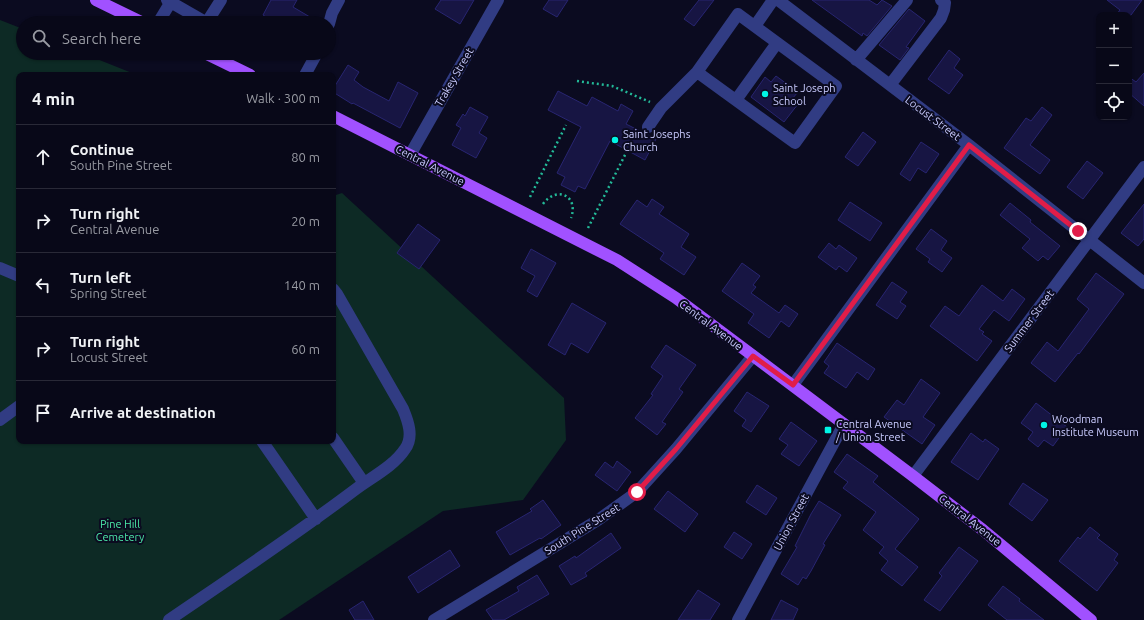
<!DOCTYPE html>
<meta charset="utf-8">
<style>
body{margin:0;font-family:Ubuntu,sans-serif;background:#161625;color:#f1f3f6}
.controls{position:absolute;right:12px;top:12px;display:grid;overflow:hidden;border-radius:8px;box-shadow:0 1px 3px #0004}
.controls button{width:36px;height:36px;display:grid;place-items:center;padding:0;border:0;border-bottom:1px solid #292937;background:#080818;color:#f1f3f6;font:20px sans-serif}
.stop{position:absolute;width:12px;height:12px;margin:-9px;border:3px solid #e11d48;border-radius:50%;background:#fff}
.stop.end{background:#e11d48;border-color:#fff;box-shadow:0 1px 4px #0008}
.list{margin:0;padding:0;list-style:none}
h2{display:flex;justify-content:space-between;align-items:center;height:52px;margin:0;padding:0 16px;font-size:17px}
h2 small{font-size:13px;font-weight:400;color:#989aa2}
.list li{display:grid;grid-template-columns:26px 1fr auto;gap:12px;align-items:center;box-sizing:border-box;height:64px;padding:0 16px;border-top:1px solid #292937}
.list b{display:block;font-size:15px;white-space:nowrap}
.list p{margin:0;font-size:13px;white-space:nowrap;color:#989aa2}
.list em{font-size:13px;font-style:normal;color:#989aa2}
.icon{flex:none;width:22px;height:22px;fill:none;stroke:currentColor;stroke-width:2;stroke-linecap:round;stroke-linejoin:round}
.map{position:relative;flex:none;width:1144px;height:620px;overflow:hidden}
.search{position:absolute;background:#080818;box-shadow:0 1px 3px #0004;left:16px;top:16px;width:320px;height:44px;display:flex;align-items:center;gap:10px;box-sizing:border-box;padding:0 14px;border-radius:22px;color:#989aa2;font-size:15px}
.panel{position:absolute;background:#080818;box-shadow:0 1px 3px #0004;left:16px;top:72px;width:320px;height:372px;border-radius:8px}
.map>svg:first-child{display:block}
.green{fill:#0d2a25}
.building{fill:#171543;stroke:#282571}
.lines{fill:none;stroke-linecap:round;stroke-linejoin:round}
.path{stroke:#23ba98;stroke-width:2.5;stroke-dasharray:2 3;stroke-linecap:butt}
.minor{stroke:#313c83;stroke-width:12}
.major{stroke:#a151ff;stroke-width:12}
.route{stroke:#e11d48;stroke-width:5}
.poi-dot{fill:#00f5e5;stroke:#0b0b20;stroke-width:1.5}
.labels{text-anchor:middle;stroke-width:4;stroke-linejoin:round;paint-order:stroke}
.street-label{font-size:11px;fill:#caccff;stroke:#0b0b20}
.poi-label{font-size:11px;fill:#caccff;stroke:#0b0b20;text-anchor:start}
.park-label{font-size:11px;fill:#4ce9a8;stroke:#0b0b20}
</style>
<div class="map">
<svg width="1144" height="620" viewBox="0 0 1144 620">
<rect width="100%" height="100%" fill="#0b0b20"/>
<path class="green" d="M 0,20 L 23,29 L 23,53 L 82,53 L 137,75 L 19,75 L 19,441 L 333,441 L 333,196 L 342,193 L 564,398 L 566,440 L 523,500 L 443,511 L 279,620 L 0,620 Z"/>
<path class="building" d="M 271,0 L 297,0 L 293,7 L 320,23 L 276,23 L 263,15 Z
M 441,0 L 474,0 L 460,24 L 435,9 Z
M 549,0 L 568,0 L 557,17 L 543,9 Z
M 699,0 L 714,0 L 694,26 L 684,19 Z
M 812,0 L 869,0 L 877,5 L 882,0 L 892,6 L 867,36 L 863,33 L 862,36 Z
M 1107,0 L 1142,0 L 1131,15 L 1116,15 L 1120,10 Z
M 909,9 L 925,21 L 906,47 L 909,48 L 900,60 L 879,45 Z
M 949,50 L 960,59 L 954,68 L 963,75 L 949,94 L 928,79 Z
M 348,65 L 359,72 L 354,80 L 363,87 L 389,101 L 398,82 L 418,93 L 400,128 L 353,103 L 352,104 L 333,92 L 333,89 Z
M 1144,73 L 1144,106 L 1129,93 L 1129,77 L 1136,82 Z
M 776,76 L 798,92 L 792,99 L 798,104 L 784,122 L 751,97 L 765,77 L 771,82 Z
M 558,91 L 587,106 L 592,97 L 618,111 L 621,104 L 633,111 L 626,124 L 656,139 L 645,160 L 610,141 L 585,189 L 578,186 L 575,192 L 561,185 L 565,177 L 557,173 L 581,127 L 548,110 Z
M 470,107 L 488,117 L 479,133 L 487,138 L 476,158 L 452,145 L 461,128 L 456,125 L 463,114 L 465,116 Z
M 1042,107 L 1052,115 L 1030,145 L 1050,160 L 1040,174 L 1004,148 L 1026,118 L 1031,121 Z
M 863,132 L 876,142 L 858,166 L 845,157 Z
M 921,142 L 939,154 L 926,173 L 918,168 L 910,181 L 900,174 Z
M 1087,161 L 1103,173 L 1083,199 L 1067,187 Z
M 652,199 L 664,207 L 659,214 L 689,234 L 681,247 L 696,257 L 684,275 L 660,259 L 664,253 L 620,224 L 637,200 L 647,207 Z
M 850,202 L 882,223 L 870,241 L 838,220 Z
M 1010,203 L 1031,220 L 1030,222 L 1060,246 L 1048,260 L 1043,256 L 1038,261 L 1022,248 L 1030,239 L 1000,215 Z
M 1144,204 L 1144,239 L 1138,246 L 1121,233 Z
M 418,224 L 440,240 L 419,269 L 397,253 Z
M 931,229 L 947,241 L 941,250 L 952,258 L 942,272 L 928,262 L 930,259 L 916,249 Z
M 829,243 L 836,249 L 839,245 L 857,258 L 847,272 L 839,266 L 836,270 L 818,257 Z
M 531,249 L 556,263 L 537,297 L 527,291 L 535,276 L 521,268 Z
M 742,263 L 760,276 L 753,285 L 756,287 L 751,293 L 779,313 L 785,305 L 798,314 L 789,327 L 781,321 L 769,338 L 748,323 L 754,314 L 722,291 Z
M 1096,273 L 1124,294 L 1079,354 L 1078,353 L 1055,382 L 1031,363 L 1047,342 L 1058,351 L 1089,309 L 1077,299 Z
M 892,282 L 907,292 L 900,302 L 906,306 L 897,319 L 876,305 Z
M 982,285 L 1003,301 L 1012,289 L 1025,299 L 1009,321 L 994,310 L 979,329 L 984,332 L 982,334 L 992,341 L 977,361 L 930,326 L 945,306 L 959,316 Z
M 572,303 L 606,323 L 588,353 L 571,343 L 565,355 L 548,345 Z
M 837,343 L 875,369 L 868,380 L 857,372 L 846,388 L 824,373 L 829,366 L 824,362 Z
M 666,345 L 696,365 L 679,389 L 683,392 L 662,422 L 666,424 L 657,435 L 635,418 L 653,395 L 651,394 L 663,376 L 651,367 Z
M 921,379 L 940,393 L 923,417 L 935,425 L 922,444 L 884,417 L 897,400 L 904,405 Z
M 747,392 L 769,406 L 751,432 L 742,426 L 746,420 L 734,411 Z
M 1036,403 L 1067,427 L 1053,446 L 1044,440 L 1038,447 L 1028,439 L 1033,432 L 1021,423 Z
M 791,422 L 817,441 L 799,466 L 781,454 L 788,445 L 779,439 Z
M 971,433 L 983,442 L 985,439 L 999,449 L 978,480 L 951,462 Z
M 847,454 L 878,476 L 873,482 L 919,519 L 895,549 L 918,567 L 902,586 L 881,570 L 888,561 L 879,553 L 884,547 L 863,530 L 876,512 L 843,488 L 848,482 L 834,472 Z
M 617,461 L 631,472 L 617,491 L 595,475 L 605,462 L 613,468 Z
M 1023,483 L 1048,500 L 1032,521 L 1009,504 Z
M 757,485 L 777,498 L 766,515 L 746,502 Z
M 668,491 L 698,514 L 685,532 L 654,509 Z
M 543,500 L 561,525 L 541,539 L 540,538 L 510,555 L 496,532 L 532,511 L 530,509 Z
M 819,501 L 841,515 L 823,544 L 825,545 L 811,571 L 806,579 L 803,577 L 798,585 L 781,574 L 797,547 L 795,546 L 811,514 Z
M 1090,527 L 1100,535 L 1097,538 L 1118,554 L 1114,560 L 1118,563 L 1097,591 L 1059,561 L 1078,537 L 1080,539 Z
M 734,532 L 752,544 L 742,559 L 724,547 Z
M 611,533 L 621,548 L 585,573 L 587,576 L 571,585 L 559,566 L 575,556 L 576,558 Z
M 959,547 L 978,561 L 940,611 L 924,600 L 942,576 L 939,573 Z
M 450,550 L 460,566 L 418,593 L 408,577 Z
M 537,575 L 549,594 L 504,620 L 493,620 L 486,610 L 519,591 L 517,587 Z
M 1003,586 L 1020,599 L 1019,601 L 1044,620 L 1007,620 L 988,605 Z
M 698,590 L 720,604 L 710,620 L 678,620 Z
M 781,600 L 798,609 L 793,620 L 771,620 Z
M 363,601 L 374,620 L 355,620 L 349,610 Z"/>
<g class="lines">
<path class="path" d="M 577,81 L 612,86 L 650,102
M 530,197 L 566,125
M 543,204 C 557,185 579,196 571,218
M 588,228 L 627,151"/>
<path class="minor" d="M 167,0 L 207,23
M 778,0 L 969,145 L 1144,283
M 738,14 L 836,86 L 795,143 L 697,72 Z
M 207,22 L 221,0
M 158,23 L 172,0
M 329,24 L 332,13 L 339,0
M 755,26 L 773,0
M 856,60 L 907,0
M 305,75 L 317,53
M 890,85 L 941,18 L 944,10 L 945,3 L 941,0
M 736,100 L 777,43
M 648,127 L 661,108 L 697,72
M 410,155 L 498,0
M 0,268 L 19,276
M 793,385 L 969,145
M 0,420 L 19,406
M 333,438 L 364,483
M 262,441 L 316,519
M 913,476 L 1144,167
M 169,620 C 232,577 295,535 356,489 C 372,477 394,466 405,449 C 414,437 408,421 403,409 L 337,294 L 333,289
M 434,620 L 598,520 L 637,492 L 676,449 L 753,356
M 738,620 L 844,424"/>
<path class="major" d="M 96,0 L 143,23
M 205,53 L 250,75
M 333,116 L 617,260 L 676,298 L 913,476 L 983,530 L 1091,620"/>
</g>
<g class="lines">
<path class="route" d="M 637,492 L 676,449 L 753,356 L 793,385 L 969,145 L 1078,231"/>
</g>
<g class="poi-dot">
<circle cx="765" cy="94" r="4"/>
<circle cx="615" cy="140" r="4"/>
<circle cx="1044" cy="425" r="4"/>
<rect x="824" y="426" width="8" height="8" rx="2"/>
</g>
<g class="labels">
<g class="street-label">
<text transform="translate(454 77) rotate(-60)" y="4">Trakey Street</text>
<text transform="translate(933 118) rotate(37)" y="4">Locust Street</text>
<text transform="translate(430 165) rotate(27)" y="4">Central Avenue</text>
<text transform="translate(1029 321) rotate(-53)" y="4">Summer Street</text>
<text transform="translate(711 325) rotate(37)" y="4">Central Avenue</text>
<text transform="translate(970 520) rotate(38)" y="4">Central Avenue</text>
<text transform="translate(791 522) rotate(-62)" y="4">Union Street</text>
<text transform="translate(582 529) rotate(-32)" y="4">South Pine Street</text>
</g>
<g class="poi-label">
<text x="773" y="92">Saint Joseph<tspan x="773" dy="13">School</tspan></text>
<text x="623" y="138">Saint Josephs<tspan x="623" dy="13">Church</tspan></text>
<text x="1052" y="423">Woodman<tspan x="1052" dy="13">Institute Museum</tspan></text>
<text x="836" y="428">Central Avenue<tspan x="836" dy="13">/ Union Street</tspan></text>
</g>
<g class="park-label">
<text x="120" y="528">Pine Hill<tspan x="120" dy="13">Cemetery</tspan></text>
</g>
</g>
</svg>
<div class="controls">
<button>+</button>
<button>−</button>
<button><svg class="icon" aria-label="locate" viewBox="0 0 24 24"><circle cx="12" cy="12" r="6"/><path d="M12 2v4M12 18v4M2 12h4M18 12h4"/></svg></button>
</div>
<div class="stop" style="left:637px;top:492px"></div>
<div class="stop end" style="left:1078px;top:231px"></div>
<div class="search"><svg class="icon" aria-label="search" viewBox="0 0 24 24"><circle cx="10" cy="10" r="6"/><path d="M15 15l6 6"/></svg>Search here</div>
<section class="panel">
<h2>4 min<small>Walk · 300 m</small></h2>
<ul class="list">
<li><svg class="icon" aria-label="ahead" viewBox="0 0 24 24"><path d="M12 20V5M6 11l6-6 6 6"/></svg><div><b>Continue</b><p>South Pine Street</p></div><em>80 m</em></li>
<li><svg class="icon" aria-label="right" viewBox="0 0 24 24"><path d="M7 20v-9h11M14 6l5 5-5 5"/></svg><div><b>Turn right</b><p>Central Avenue</p></div><em>20 m</em></li>
<li><svg class="icon" aria-label="left" viewBox="0 0 24 24"><path d="M17 20v-9H6M10 6l-5 5 5 5"/></svg><div><b>Turn left</b><p>Spring Street</p></div><em>140 m</em></li>
<li><svg class="icon" aria-label="right" viewBox="0 0 24 24"><path d="M7 20v-9h11M14 6l5 5-5 5"/></svg><div><b>Turn right</b><p>Locust Street</p></div><em>60 m</em></li>
<li><svg class="icon" aria-label="arrive" viewBox="0 0 24 24"><path d="M6 21V4h12l-3 4 3 4H6"/></svg><div><b>Arrive at destination</b></div></li>
</ul>
</section>
</div>
